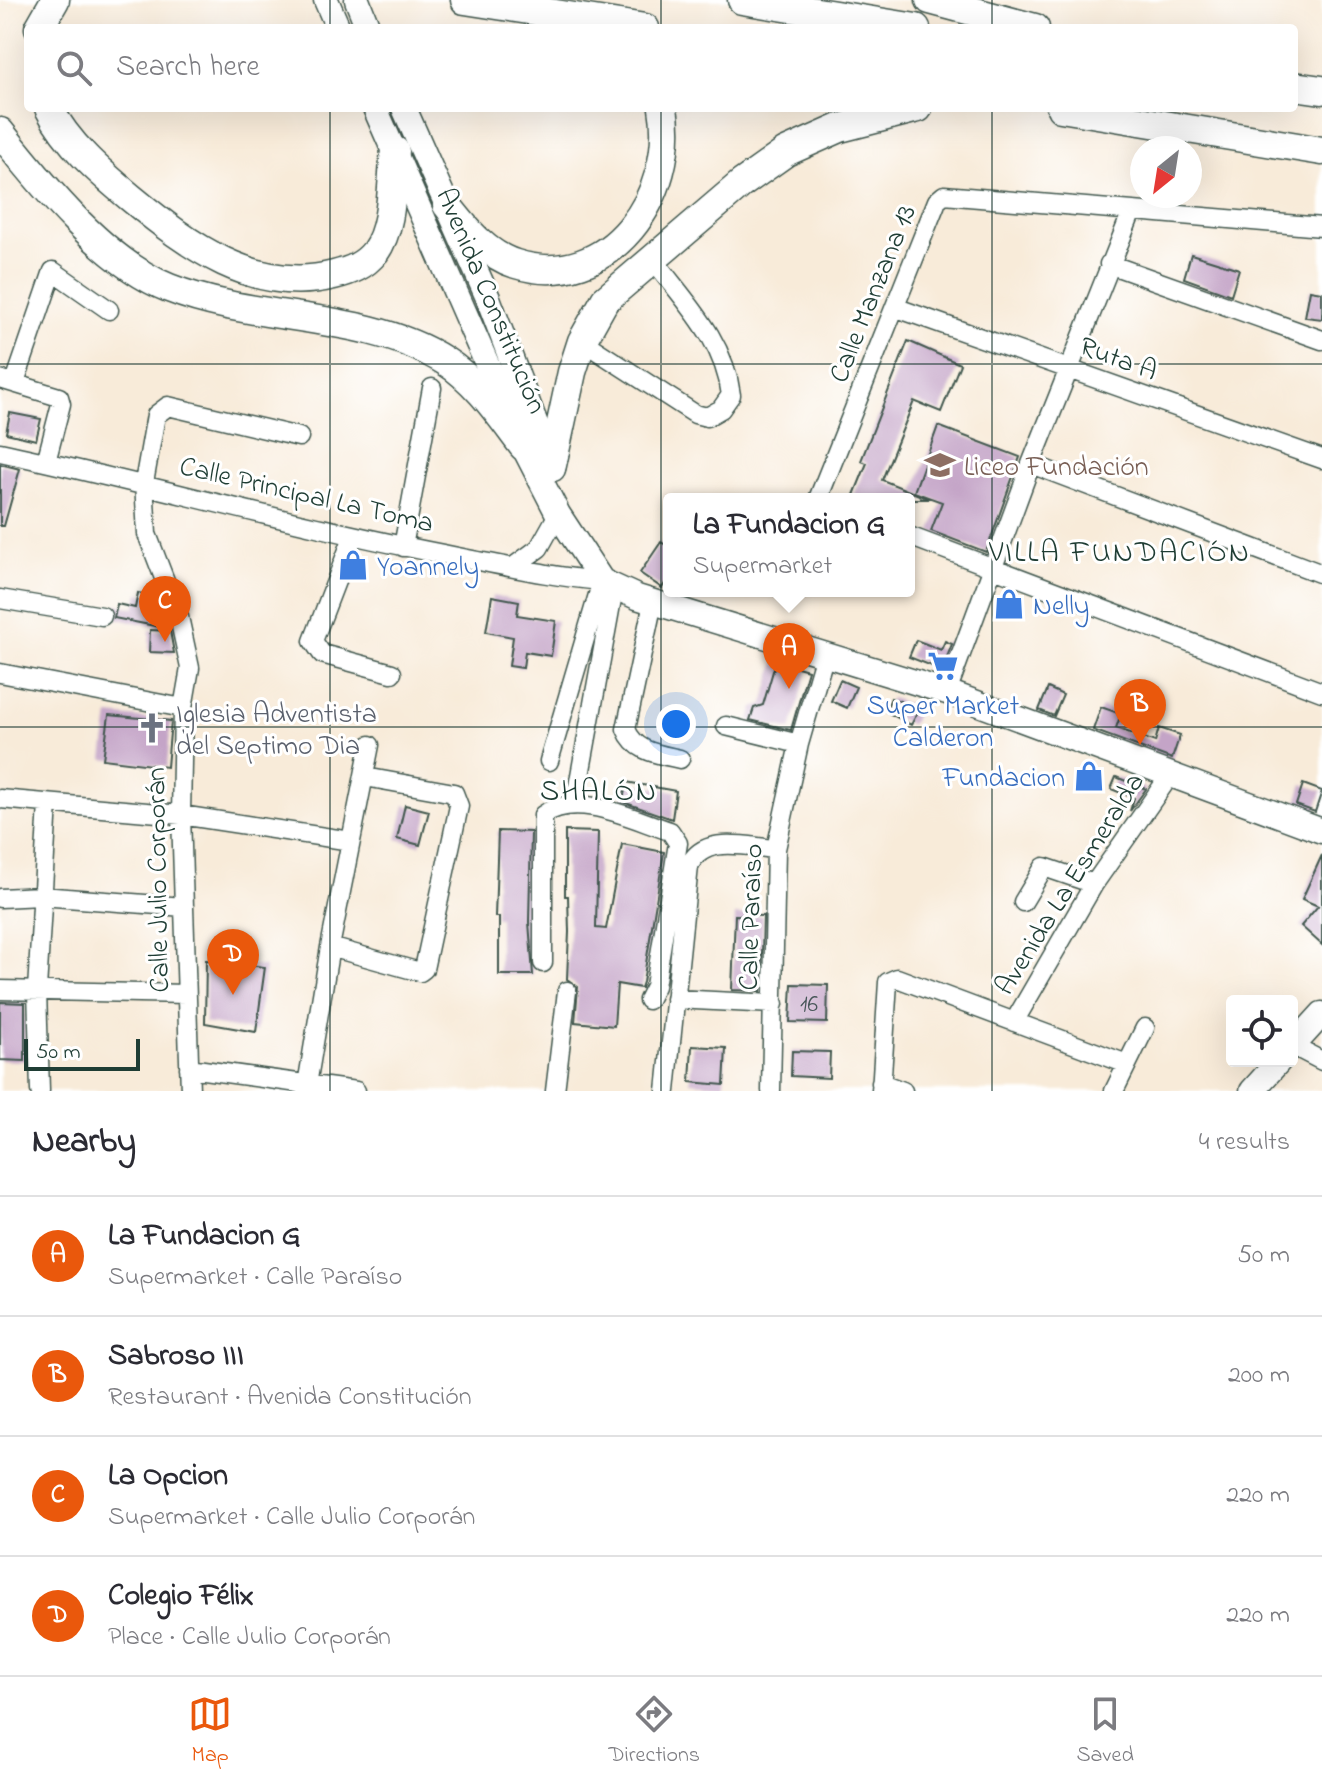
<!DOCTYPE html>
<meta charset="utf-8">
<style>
body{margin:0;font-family:"Indie Flower",sans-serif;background:#f2f2f3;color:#2b2b33}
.controls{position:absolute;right:24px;bottom:24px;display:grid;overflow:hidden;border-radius:8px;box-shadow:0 8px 32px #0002}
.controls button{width:72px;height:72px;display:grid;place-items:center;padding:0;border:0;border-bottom:2px solid #e1e1e2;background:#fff;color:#2b2b33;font:40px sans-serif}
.compass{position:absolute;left:1130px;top:136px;width:72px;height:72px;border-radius:50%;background:#fff;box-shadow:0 8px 32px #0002;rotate:210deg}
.scale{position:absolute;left:24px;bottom:20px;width:116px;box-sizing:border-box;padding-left:8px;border:4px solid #1f3d34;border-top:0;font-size:22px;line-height:28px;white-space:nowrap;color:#1f3d34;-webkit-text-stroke:6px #fff;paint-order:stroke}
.you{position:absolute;left:676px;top:724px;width:28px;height:28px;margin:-20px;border:6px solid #fff;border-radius:50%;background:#1a73e8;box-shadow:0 0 0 12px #1a73e833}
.badge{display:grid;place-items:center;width:52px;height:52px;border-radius:50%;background:#ea580c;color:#fff;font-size:26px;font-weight:700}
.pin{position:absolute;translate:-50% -66px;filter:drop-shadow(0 2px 4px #0008)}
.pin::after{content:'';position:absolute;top:42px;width:28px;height:24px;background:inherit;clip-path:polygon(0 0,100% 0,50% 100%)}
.popup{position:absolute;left:663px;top:493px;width:252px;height:104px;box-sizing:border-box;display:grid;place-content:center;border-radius:8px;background:#fff;filter:drop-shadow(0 2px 6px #0005);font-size:26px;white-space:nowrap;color:#7c7c81}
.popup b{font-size:30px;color:#2b2b33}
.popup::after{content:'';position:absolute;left:50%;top:100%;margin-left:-16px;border:16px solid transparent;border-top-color:#fff}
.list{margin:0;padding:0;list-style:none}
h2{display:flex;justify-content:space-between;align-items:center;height:104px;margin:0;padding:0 32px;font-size:34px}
h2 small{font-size:26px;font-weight:400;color:#7c7c81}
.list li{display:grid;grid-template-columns:52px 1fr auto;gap:24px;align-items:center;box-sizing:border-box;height:120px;padding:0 32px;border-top:2px solid #e1e1e2}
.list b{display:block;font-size:30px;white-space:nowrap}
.list p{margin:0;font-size:26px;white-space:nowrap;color:#7c7c81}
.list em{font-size:26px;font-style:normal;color:#7c7c81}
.icon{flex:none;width:44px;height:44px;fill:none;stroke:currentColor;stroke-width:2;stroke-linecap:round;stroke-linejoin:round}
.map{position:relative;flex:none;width:1322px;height:1091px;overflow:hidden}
.search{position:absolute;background:#fff;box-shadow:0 8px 32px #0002;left:24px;right:24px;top:24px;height:88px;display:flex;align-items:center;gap:20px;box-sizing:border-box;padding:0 28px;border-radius:8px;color:#7c7c81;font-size:30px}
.sheet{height:584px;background:#fff}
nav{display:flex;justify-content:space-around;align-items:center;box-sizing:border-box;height:112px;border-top:2px solid #e1e1e2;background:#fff;font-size:22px;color:#7c7c81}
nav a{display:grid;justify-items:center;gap:4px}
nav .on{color:#ea580c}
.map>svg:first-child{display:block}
.building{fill:#c4a4c7}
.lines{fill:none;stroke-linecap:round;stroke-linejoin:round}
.minor-casing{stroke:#40574d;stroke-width:21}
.major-casing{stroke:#40574d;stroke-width:27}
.highway-casing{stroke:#40574d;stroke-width:31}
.minor{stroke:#fff;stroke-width:18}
.major{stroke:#fff;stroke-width:24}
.highway{stroke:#fff;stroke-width:28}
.grid{fill:none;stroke:#1f3d34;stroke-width:2;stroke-opacity:0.55}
.labels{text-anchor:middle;stroke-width:6;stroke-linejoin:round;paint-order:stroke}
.number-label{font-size:24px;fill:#485759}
.street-label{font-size:28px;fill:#1f3d34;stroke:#fff}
.education-label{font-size:28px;fill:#785e54;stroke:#fff;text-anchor:start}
.shop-label{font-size:28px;fill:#366cbe;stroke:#fff;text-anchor:start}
.worship-label{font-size:28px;fill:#5b616d;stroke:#fff;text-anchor:start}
.neighbourhood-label{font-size:30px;letter-spacing:2px;fill:#1f3d34;stroke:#fff}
</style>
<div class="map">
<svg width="1322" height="1091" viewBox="0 0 1322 1091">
<rect width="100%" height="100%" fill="#fff"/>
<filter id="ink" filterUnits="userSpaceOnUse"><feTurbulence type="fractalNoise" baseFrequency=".0125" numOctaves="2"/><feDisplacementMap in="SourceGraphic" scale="16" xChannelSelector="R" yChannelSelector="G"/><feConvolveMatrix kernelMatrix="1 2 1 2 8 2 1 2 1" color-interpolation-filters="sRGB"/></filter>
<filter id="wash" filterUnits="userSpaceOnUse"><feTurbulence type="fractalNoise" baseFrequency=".006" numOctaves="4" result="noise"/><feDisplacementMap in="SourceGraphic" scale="32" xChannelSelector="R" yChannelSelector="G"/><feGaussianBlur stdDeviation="1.8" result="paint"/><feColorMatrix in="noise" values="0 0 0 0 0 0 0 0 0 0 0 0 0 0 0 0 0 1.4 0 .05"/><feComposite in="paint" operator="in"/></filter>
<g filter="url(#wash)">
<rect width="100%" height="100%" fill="#f8ebd9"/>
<g id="blocks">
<path class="building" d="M 1191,254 L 1239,269 L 1231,295 L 1184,278 Z
M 1310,290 L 1322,292 L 1322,319 L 1305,317 Z
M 908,341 L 960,364 L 941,412 L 914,401 L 882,480 L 929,499 L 864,499 L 854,495 L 867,463 L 861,461 Z
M 10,413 L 41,419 L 36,440 L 6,433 Z
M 938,426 L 1020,457 L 986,552 L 931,531 L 942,502 L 914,492 Z
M 0,464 L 20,469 L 4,526 L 0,526 Z
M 661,542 L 669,547 L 669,577 L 662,588 L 640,573 Z
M 138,593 L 158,597 L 164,610 L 160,627 L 114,618 L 117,604 L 135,608 Z
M 492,596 L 519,601 L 517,615 L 556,621 L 551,656 L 525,652 L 523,668 L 509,666 L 513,637 L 486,632 Z
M 150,630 L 170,631 L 174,653 L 149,652 Z
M 916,640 L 941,650 L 945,641 L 952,644 L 942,670 L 909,657 Z
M 776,661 L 808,670 L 791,730 L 750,720 L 754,708 L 763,705 Z
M 840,680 L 856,687 L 847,708 L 831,701 Z
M 1048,688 L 1063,695 L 1054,716 L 1039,710 Z
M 891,698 L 920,708 L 911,725 L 885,711 Z
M 1101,707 L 1121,714 L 1116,728 L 1155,742 L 1159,728 L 1180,735 L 1172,759 L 1093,730 Z
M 109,715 L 171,721 L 167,767 L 103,759 Z
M 1116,777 L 1146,789 L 1130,811 L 1134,798 L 1111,789 Z
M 626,782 L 676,791 L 672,819 L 623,802 Z
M 1303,784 L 1322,791 L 1315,812 L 1296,805 Z
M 405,805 L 429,811 L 420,845 L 397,839 Z
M 498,831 L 531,832 L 529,922 L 533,975 L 499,975 L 499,917 L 495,917 Z
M 565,831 L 598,832 L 596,928 L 606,929 L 622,844 L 664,852 L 643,982 L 641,988 L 617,984 L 614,1026 L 575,1022 L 578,987 L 567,979 L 569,932 L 568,896 L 565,896 Z
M 1322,855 L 1322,945 L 1301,926 L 1318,906 L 1302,899 Z
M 735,915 L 763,916 L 761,991 L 732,990 Z
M 206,960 L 265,967 L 256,1032 L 205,1023 Z
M 792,984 L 828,985 L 827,1023 L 790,1022 Z
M 0,1002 L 25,1003 L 25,1061 L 0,1060 Z
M 692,1046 L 726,1048 L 724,1085 L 690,1082 Z
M 792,1051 L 830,1052 L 829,1078 L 791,1076 Z"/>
</g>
</g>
<g filter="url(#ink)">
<use href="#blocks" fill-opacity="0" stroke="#40574d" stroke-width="2"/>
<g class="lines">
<g class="minor-casing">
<path id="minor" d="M 1109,264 L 1322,340
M 897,308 L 1322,459
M 582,341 L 695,414 L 707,417 L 721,409 L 731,395 C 724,339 686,303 653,259
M 0,379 L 59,397 L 61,404 L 46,462
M 15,382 L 53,271 L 109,310
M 0,452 C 153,485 304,528 458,557 C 506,566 553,577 602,581 L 549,761
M 1031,464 L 1322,574
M 818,499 L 937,201 L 944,195 L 1322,227
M 909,536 L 1322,692
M 353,537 L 313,641 L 322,654 L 392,673
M 403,547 L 432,388
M 513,567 L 539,548 L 558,514
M 0,599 L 102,616
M 653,602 L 626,729 C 635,752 658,754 680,759
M 0,673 L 183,708
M 947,692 L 1031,464 L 1132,211
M 726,726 L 799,744
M 0,799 L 181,815 L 351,841
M 575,803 L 614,588
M 0,898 L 41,896 L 184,907
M 1023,902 L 1044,867 L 1094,884
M 330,947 L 420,972 L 424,969 L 459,806 L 454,793 L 365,777
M 543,963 L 543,815 C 577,790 634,820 670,831 L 678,843 L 655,986 L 648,1000
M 0,990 L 186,994
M 675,999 L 774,1004
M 1014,1022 L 1094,884 L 1171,774
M 1293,1046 L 1322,1061
M 189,1068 L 356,1091
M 881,1083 L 903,1091
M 40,1091 L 37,990 L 48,804
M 190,1091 L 181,815 L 183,708 L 190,668 L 179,617 L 147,534 L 144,483 L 156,415 L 168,406 L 299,437
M 306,1091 L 330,947 L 370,745
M 555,1091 L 567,991
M 666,1091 L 689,866 C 703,834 747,847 776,849
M 771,1091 L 776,849 L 799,744 L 825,654
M 881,1091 L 888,982 L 897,978 L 1127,1064
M 1114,1091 L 1145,1028"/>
</g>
<g class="major-casing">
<path id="major" d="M 326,0 L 338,28
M 357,0 L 368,28
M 375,108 L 523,446 L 558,514 L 602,581 L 637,597 L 947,692 L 1322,831
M 404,108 L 488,298 L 553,469
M 1292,1047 L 1322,1014
M 1252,1091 L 1279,1061"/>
</g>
<g class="highway-casing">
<path id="highway" d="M 465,0 L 645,28
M 742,0 L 916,28
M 930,0 L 1035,28
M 39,28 L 55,0
M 1294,86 L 1322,90
M 49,108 C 67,144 101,173 131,198 C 188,245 254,295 334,275 C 350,271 364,266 375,252 C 394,226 391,182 395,151
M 1061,108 L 1322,151
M 0,132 C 42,185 105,263 169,288 C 257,323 364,310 445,361 C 478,382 500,416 523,446
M 447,205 C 465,228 486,255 516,264 C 610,293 678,193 663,108
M 552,465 L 572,372 L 582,341 L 605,300 L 741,184 L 786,152 L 840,128 L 918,108"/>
</g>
<use href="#minor" class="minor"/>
<use href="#major" class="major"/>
<use href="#highway" class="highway"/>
</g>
</g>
<path class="grid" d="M 330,0 L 330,28M 661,0 L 661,28M 992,0 L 992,28M 330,108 L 330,1091M 661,108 L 661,1091M 992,108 L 992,1091M 0,364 L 1322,364M 0,727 L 1322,727"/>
<defs>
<g id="school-bare" transform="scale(2.4)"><path d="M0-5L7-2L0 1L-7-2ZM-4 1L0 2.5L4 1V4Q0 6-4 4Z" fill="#8d6e63" stroke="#fff" stroke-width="2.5" paint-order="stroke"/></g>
<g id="shop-bare" transform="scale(2.4)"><path d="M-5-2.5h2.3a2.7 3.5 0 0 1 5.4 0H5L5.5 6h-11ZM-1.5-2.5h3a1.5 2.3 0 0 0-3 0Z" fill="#3f7fe0" stroke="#fff" stroke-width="2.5" paint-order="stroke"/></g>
<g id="supermarket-bare" transform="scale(2.4)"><path d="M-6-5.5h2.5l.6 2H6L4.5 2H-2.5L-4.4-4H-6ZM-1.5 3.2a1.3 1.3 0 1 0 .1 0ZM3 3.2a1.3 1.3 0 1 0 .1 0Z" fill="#3f7fe0" stroke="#fff" stroke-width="2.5" paint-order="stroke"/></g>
<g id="church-bare" transform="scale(2.4)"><path d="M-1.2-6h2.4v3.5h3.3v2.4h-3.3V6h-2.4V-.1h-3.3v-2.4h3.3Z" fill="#6b7280" stroke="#fff" stroke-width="2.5" paint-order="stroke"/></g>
</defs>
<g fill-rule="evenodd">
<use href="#school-bare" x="940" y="465"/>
<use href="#shop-bare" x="353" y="565"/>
<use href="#shop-bare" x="1009" y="604"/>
<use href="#supermarket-bare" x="943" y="666"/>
<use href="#church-bare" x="152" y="728"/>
<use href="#shop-bare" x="1089" y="776"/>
</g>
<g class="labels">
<g class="number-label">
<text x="809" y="1011">16</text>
</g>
<g class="street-label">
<text transform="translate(871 293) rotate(-68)" y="10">Calle Manzana 13</text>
<text transform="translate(493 300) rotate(67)" y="10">Avenida Constitución</text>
<text transform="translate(1119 357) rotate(20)" y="10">Ruta A</text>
<text transform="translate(307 493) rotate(13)" y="10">Calle Principal La Toma</text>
<text transform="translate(156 880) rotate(-91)" y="10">Calle Julio Corporán</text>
<text transform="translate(1068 883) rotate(-58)" y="10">Avenida La Esmeralda</text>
<text transform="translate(749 917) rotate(-88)" y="10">Calle Paraíso</text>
</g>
<g class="education-label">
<text x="964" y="475">Liceo Fundación</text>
</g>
<g class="shop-label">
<text x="377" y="575">Yoannely</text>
<text x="1033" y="614">Nelly</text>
<text x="943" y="714" text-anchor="middle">Super Market<tspan x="943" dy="32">Calderon</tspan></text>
<text x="1065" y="786" text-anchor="end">Fundacion</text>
</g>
<g class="worship-label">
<text x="176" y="722">Iglesia Adventista<tspan x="176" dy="32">del Septimo Dia</tspan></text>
</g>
<g class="neighbourhood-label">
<text x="1120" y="561">VILLA FUNDACIÓN</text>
<text x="599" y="800">SHALÓN</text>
</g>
</g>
</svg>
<div class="controls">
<button><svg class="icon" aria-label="locate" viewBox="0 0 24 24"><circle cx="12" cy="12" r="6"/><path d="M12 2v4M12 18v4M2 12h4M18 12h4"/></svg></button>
</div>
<svg class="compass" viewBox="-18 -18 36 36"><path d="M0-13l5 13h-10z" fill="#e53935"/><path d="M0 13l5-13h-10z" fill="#7c7c81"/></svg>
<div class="scale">50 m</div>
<div class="you"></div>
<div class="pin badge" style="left:789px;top:689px">A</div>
<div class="popup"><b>La Fundacion G</b>Supermarket</div>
<div class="pin badge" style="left:1140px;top:745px">B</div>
<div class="pin badge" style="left:165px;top:642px">C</div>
<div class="pin badge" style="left:233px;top:995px">D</div>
<div class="search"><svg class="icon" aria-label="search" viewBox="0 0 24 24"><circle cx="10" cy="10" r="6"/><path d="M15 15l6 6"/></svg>Search here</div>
</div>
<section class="sheet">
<h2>Nearby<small>4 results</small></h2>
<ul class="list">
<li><span class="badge">A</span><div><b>La Fundacion G</b><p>Supermarket · Calle Paraíso</p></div><em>50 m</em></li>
<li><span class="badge">B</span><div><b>Sabroso III</b><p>Restaurant · Avenida Constitución</p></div><em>200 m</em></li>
<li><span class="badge">C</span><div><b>La Opcion</b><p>Supermarket · Calle Julio Corporán</p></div><em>220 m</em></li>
<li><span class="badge">D</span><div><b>Colegio Félix</b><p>Place · Calle Julio Corporán</p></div><em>220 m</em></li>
</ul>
</section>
<nav>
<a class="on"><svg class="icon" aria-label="map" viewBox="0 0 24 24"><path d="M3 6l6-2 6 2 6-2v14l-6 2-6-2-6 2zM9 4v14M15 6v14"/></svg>Map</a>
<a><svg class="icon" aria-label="directions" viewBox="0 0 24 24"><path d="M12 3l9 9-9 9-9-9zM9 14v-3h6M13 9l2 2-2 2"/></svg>Directions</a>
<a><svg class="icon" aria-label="saved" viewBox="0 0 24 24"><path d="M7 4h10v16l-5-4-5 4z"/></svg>Saved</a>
</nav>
